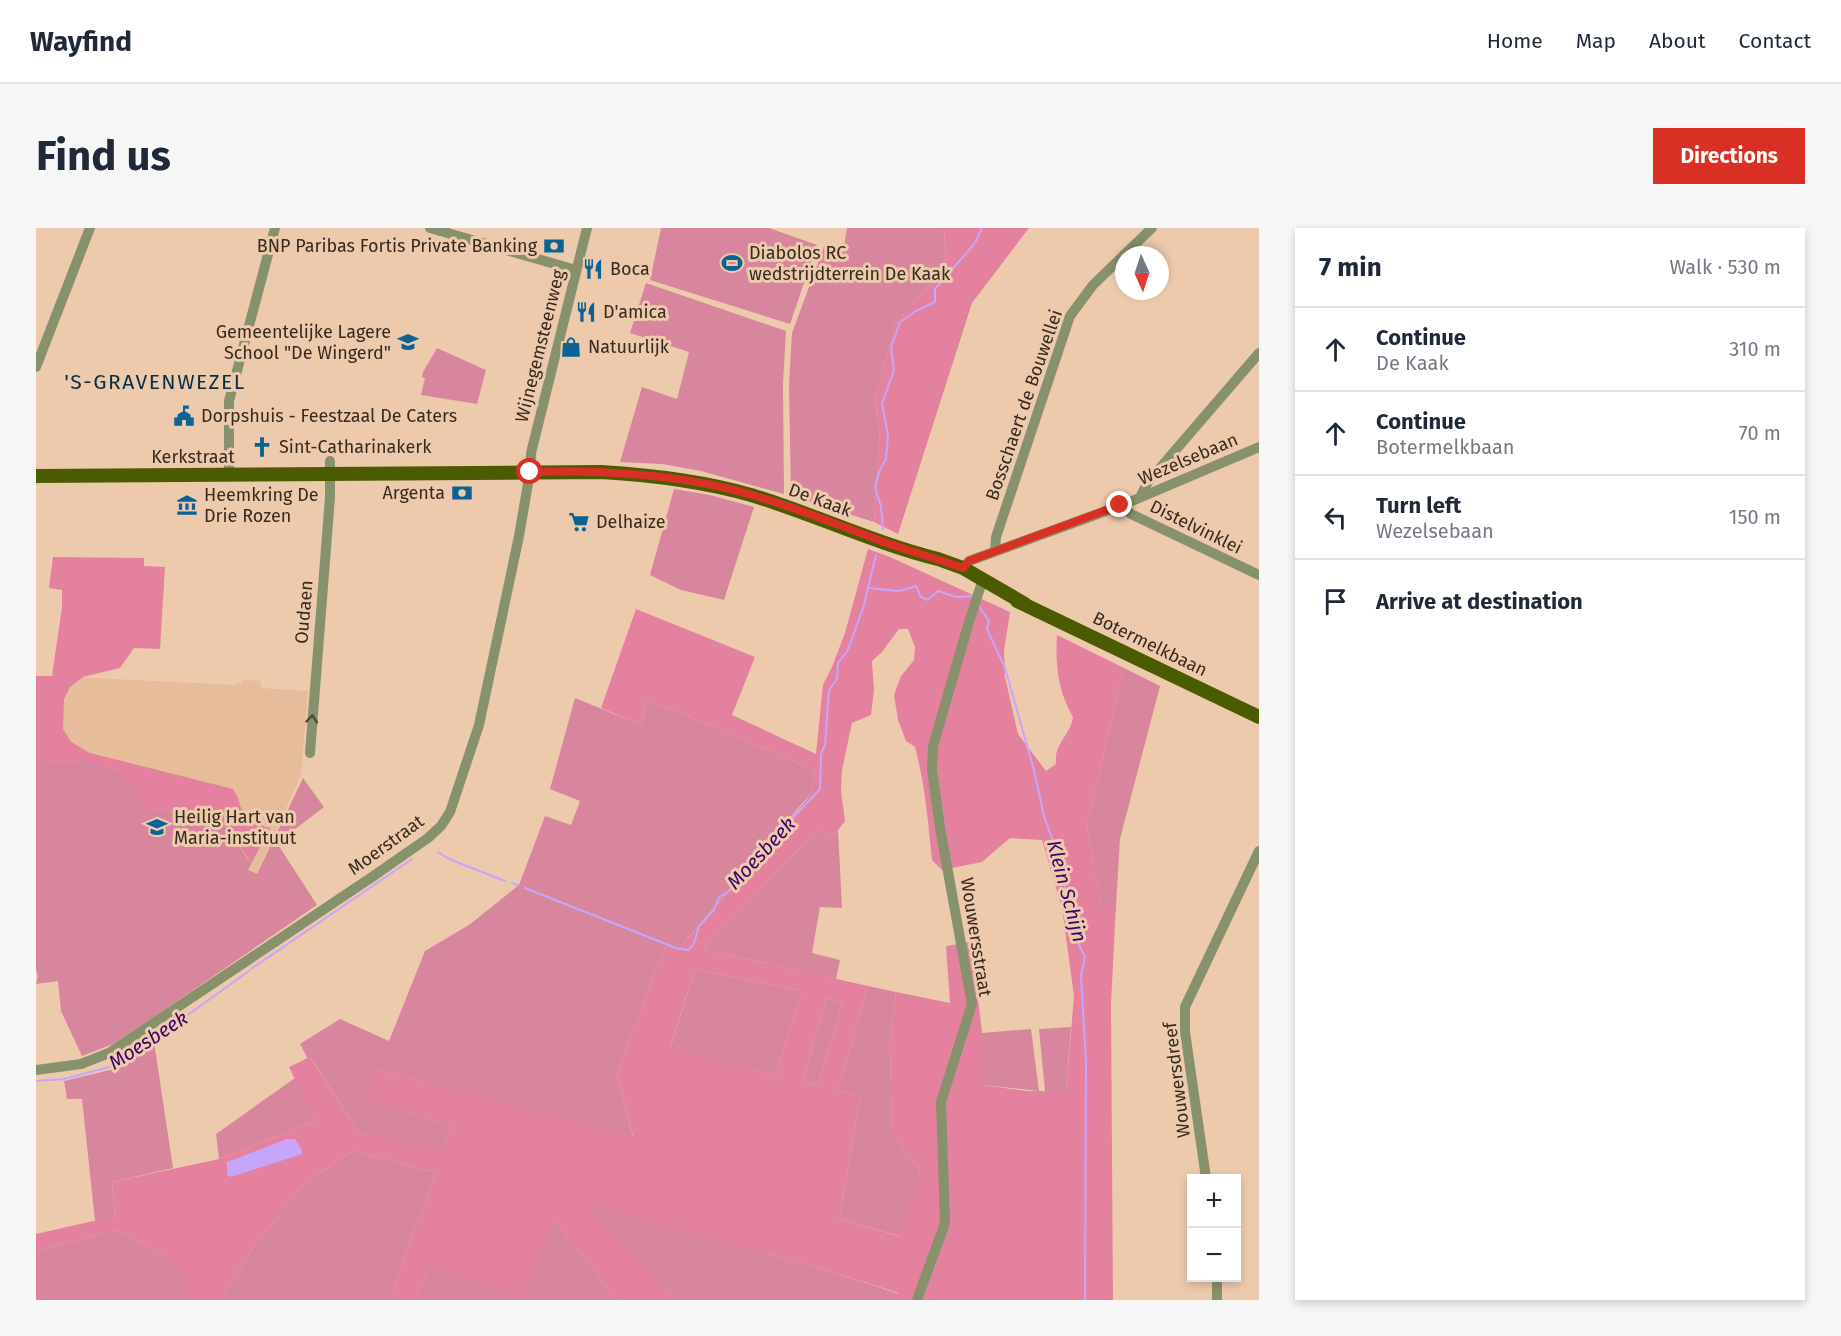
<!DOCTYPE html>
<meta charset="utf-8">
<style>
body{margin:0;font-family:"Fira Sans",sans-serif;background:#f6f6f7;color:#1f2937}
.controls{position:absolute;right:18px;bottom:18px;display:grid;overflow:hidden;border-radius:0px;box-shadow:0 3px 9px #0003}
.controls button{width:54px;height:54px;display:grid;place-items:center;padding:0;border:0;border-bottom:2px solid #e0e1e3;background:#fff;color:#1f2937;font:30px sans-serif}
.compass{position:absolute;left:1079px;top:18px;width:54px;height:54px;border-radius:50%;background:#fff;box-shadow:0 3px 9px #0003;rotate:177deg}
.stop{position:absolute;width:18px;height:18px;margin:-14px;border:4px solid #d93025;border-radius:50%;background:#fff}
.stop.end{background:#d93025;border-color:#fff;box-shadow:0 2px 6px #0008}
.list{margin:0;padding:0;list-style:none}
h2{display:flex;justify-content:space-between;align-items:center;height:78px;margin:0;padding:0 24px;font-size:26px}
h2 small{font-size:20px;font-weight:400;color:#747a83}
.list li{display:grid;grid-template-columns:39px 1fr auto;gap:18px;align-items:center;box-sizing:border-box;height:84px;padding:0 24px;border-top:2px solid #e0e1e3}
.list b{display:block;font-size:22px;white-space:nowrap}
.list p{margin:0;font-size:20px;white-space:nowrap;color:#747a83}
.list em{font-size:20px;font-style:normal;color:#747a83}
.icon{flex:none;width:33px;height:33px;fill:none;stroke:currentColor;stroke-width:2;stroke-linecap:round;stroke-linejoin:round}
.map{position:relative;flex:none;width:1223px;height:1072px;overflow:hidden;border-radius:0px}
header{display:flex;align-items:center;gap:36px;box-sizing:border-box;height:84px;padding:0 30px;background:#fff;border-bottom:2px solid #e0e1e3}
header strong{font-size:28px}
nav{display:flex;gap:33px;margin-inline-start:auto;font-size:21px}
.intro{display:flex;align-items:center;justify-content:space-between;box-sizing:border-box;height:144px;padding:0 36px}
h1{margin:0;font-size:42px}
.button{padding:15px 27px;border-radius:0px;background:#d93025;color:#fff;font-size:21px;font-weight:700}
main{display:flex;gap:36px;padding:0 36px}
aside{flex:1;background:#fff;border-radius:0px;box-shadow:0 3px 9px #0003}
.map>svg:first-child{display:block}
.built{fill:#e6bc9a}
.green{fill:#d7869e}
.forest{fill:#e4819f;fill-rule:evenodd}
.water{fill:#c6a5fc}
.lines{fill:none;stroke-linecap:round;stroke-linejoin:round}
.stream{stroke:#c6a5fc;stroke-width:2}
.minor{stroke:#87926c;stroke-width:10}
.major{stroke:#4b5c00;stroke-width:14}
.oneway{stroke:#4f4935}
.route{stroke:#d93025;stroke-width:8}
.labels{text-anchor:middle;stroke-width:6;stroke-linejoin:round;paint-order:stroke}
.poi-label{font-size:18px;fill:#372a1e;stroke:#eecaad;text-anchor:start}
.street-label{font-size:18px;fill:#372a1e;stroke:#eecaad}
.water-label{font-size:20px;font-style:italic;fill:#3b006a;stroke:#eecaad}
.quarter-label{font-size:21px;letter-spacing:1.5px;fill:#082e46;stroke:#eecaad}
</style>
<header>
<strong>Wayfind</strong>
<nav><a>Home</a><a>Map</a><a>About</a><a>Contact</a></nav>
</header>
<div class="intro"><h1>Find us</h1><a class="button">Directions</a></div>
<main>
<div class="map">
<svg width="1223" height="1072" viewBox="0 0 1223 1072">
<rect width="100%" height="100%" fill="#eecaad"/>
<path class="built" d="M 16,448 L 199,457 L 199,455 L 207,456 L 207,452 L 224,453 L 225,460 L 272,463 L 265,547 L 219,650 L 0,742 L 0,522 Z"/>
<path class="green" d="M 625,0 L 733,0 L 781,17 L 754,96 L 614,52 Z
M 811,0 L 908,0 L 910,39 L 860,95 L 839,170 L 844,204 L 838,294 L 755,268 L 753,157 L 756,105 L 789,16 L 807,24 Z
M 610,55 L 750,103 L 747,156 L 748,266 L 665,243 L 626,236 L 584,234 L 606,159 L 641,171 L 653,124 L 594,105 Z
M 401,120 L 450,142 L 441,176 L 385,167 L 389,150 L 386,149 L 387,144 Z
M 638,261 L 674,267 L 718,279 L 688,372 L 645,362 L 614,347 Z
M 1088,440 L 1124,458 L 1084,611 L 1080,678 L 1065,678 L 1051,596 Z
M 539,470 L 605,497 L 611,471 L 779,542 L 776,564 L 642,722 L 630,717 L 581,846 L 597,909 L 340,841 L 332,873 L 415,897 L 408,924 L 323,905 L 275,830 L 272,831 L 264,816 L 304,791 L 353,813 L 389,723 L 433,697 L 483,657 L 509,588 L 535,597 L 544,573 L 514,561 Z
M 0,533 L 49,534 L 80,541 L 100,559 L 112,585 L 118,580 L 143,586 L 176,589 L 191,600 L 213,633 L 229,599 L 234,600 L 212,642 L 221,646 L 267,550 L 288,579 L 241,615 L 281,677 L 115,791 L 77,816 L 46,828 L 25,783 L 22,753 L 0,756 L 2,748 L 0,742 Z
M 781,602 L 796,610 L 802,602 L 806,680 L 784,679 L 776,725 L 804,732 L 800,751 L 667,721 Z
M 659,741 L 766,763 L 740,847 L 634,821 Z
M 832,758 L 860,764 L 854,817 L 856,905 L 884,943 L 864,1008 L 803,991 L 824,868 L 802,863 Z
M 790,770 L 806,775 L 782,858 L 767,854 Z
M 1035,799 L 1030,863 L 1009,863 L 1003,801 Z
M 995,801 L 1003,863 L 945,857 L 946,805 Z
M 118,814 L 137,940 L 76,954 L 79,988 L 59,993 L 46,871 L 31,871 L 28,853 L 82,840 Z
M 259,850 L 279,893 L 183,931 L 180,906 Z
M 317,923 L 400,945 L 353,1072 L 184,1072 L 215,1023 L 268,956 Z
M 548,975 L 794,1043 L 863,1066 L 861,1072 L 641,1072 Z
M 519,992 L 577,1068 L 582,1072 L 380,1072 L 392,1038 Z
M 81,1002 L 127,1028 L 153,1056 L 156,1072 L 0,1072 L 0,1023 Z"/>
<path class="forest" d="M 908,0 L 993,0 L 936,75 L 862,306 L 838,294 L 844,204 L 839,170 L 860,95 L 910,39 Z
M 832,321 L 854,329 L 974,384 L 968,423 L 969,449 L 982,506 L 1010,543 L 1020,536 C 1018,514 1034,509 1037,489 C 1022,464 1019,436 1021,407 L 1088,440 L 1051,596 L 1065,677 L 1080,678 L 1075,776 L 1077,1072 L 861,1072 L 862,1065 L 794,1043 L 550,976 L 641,1072 L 582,1072 L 577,1068 L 519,992 L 487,1069 L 392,1038 L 380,1072 L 353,1072 L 400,945 L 317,923 L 268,956 L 215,1023 L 184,1072 L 142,1072 L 153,1056 L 127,1028 L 81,1002 L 0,1023 L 0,1006 L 79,988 L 76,954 L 183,931 L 279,893 L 253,839 L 274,829 L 323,905 L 408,923 L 415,897 L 331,873 L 340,841 L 597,908 L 581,846 L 630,717 L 642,722 L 768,575 L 776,564 L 779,542 L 611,471 L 605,497 L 565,480 L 600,381 L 719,429 L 696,487 L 780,526 L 787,457 L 796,439 L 809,405 ZM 863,401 L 872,401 L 879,419 L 878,432 L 865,448 L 858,467 L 862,492 L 870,513 L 879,519 C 889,556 892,594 896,632 L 906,642 L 946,634 L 974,610 L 1006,612 L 1026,680 L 1038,768 L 1030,863 L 992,863 L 945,857 L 947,812 L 935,714 L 910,718 L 914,775 L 860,764 L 854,817 L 856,905 L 884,943 L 863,1008 L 803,991 L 824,868 L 802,863 L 832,758 L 667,721 L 781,602 L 796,610 L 809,593 L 805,563 L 806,542 L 816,495 L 835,487 L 838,462 L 836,433 L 846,424 ZM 659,741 L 766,763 L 740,847 L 634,820 ZM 790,770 L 806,775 L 782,858 L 767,854 Z
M 17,329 L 108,330 L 108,338 L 129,339 L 124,421 L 98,420 L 84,440 L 47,449 L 34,459 L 28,471 L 27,501 L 35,514 L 54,525 L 197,561 L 202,570 L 205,580 L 229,599 L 214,633 L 191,600 L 176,589 L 143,586 L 118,580 L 112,586 L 100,559 L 80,541 L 49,534 L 0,533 L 0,448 L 16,448 L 26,379 L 26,362 L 13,360 Z"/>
<path class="water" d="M 251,911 L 259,911 L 265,920 L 266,926 L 195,949 L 191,947 L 191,934 Z"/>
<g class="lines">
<path class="stream" d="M 847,301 L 845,278 L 839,260 L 843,244 L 850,231 L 852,208 L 846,176 L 858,142 L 855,119 L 864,94 L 880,83 L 899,74 L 899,61 L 939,15 L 946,0
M 840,327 L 832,360 L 863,363 L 880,358 L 885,369 L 892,372 L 902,363 L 920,369 L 936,368 L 937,370
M 942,377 L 953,393 L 951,401 L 969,440 L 998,542 L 1008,588 L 1020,622 L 1043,717 L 1049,729 L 1045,748 L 1050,834 L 1049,1072
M 402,624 L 413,631 L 469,653
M 476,655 L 482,657
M 489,660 L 640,720 L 653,722 L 658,715 L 663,698 L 678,682 L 683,669 L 695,662 L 711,639 L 784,561 L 785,526 L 789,517 L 793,462 L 801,451 L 802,435 L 812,422 L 828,377 L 832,360
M 215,741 L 376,631
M 0,853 L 28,851 L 77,838 L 107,819 L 213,743"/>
<path class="minor" d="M 394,0 L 540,42
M 0,139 L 54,0
M 193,247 L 193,173 L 239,0
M 1104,269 L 1112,254 L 1223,125
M 1085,277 L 1095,286 L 1223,347
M 959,323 L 960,309 L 1034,88 L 1057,57 L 1116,0
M 927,340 L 933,333 L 1089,276 L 1223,219
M 274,525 L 294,269 L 294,233
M 0,842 L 45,836 L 73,825 L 336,649 L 392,610 L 405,598 L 414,584 L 443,497 L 483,308 L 494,244 L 495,225 L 551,0
M 1170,950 L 1149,804 L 1149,779 L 1223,623
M 1181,1050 L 1181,1072
M 881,1072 L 909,995 L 905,874 L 936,776 L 904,600 L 896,542 L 897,518 L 933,394 L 947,351"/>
<path class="major" d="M 0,248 L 565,244 C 616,247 666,253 715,267 C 778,286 838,315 902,331 L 927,340 L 989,376
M 981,373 L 1223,489"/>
</g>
<defs><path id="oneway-chevron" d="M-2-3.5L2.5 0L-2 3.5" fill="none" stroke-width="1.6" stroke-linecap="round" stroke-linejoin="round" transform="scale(1.5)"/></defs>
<use class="oneway" href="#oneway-chevron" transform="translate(276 491) rotate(-85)"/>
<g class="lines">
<path class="route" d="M 494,244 C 555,242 616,245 676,257 C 734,269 789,292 845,313 C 872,323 900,330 927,340 L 933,333 L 1084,277"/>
</g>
<defs>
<g id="bank-bare" transform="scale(1.62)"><path d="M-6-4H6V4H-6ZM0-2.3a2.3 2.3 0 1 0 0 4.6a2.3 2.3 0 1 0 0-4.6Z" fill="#0a6394" stroke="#eecaad" stroke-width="2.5" paint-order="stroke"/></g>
<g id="stadium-bare" transform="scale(1.62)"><path d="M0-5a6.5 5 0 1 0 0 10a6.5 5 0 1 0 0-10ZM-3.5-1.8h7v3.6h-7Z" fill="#0a6394" stroke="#eecaad" stroke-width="2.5" paint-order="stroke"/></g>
<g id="restaurant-bare" transform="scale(1.62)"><path d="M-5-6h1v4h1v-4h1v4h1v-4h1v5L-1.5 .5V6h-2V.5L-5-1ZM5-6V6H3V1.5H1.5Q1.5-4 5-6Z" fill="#0a6394" stroke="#eecaad" stroke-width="2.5" paint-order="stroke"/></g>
<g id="school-bare" transform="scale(1.62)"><path d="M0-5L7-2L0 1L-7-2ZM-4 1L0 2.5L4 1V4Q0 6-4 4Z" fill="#0a6394" stroke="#eecaad" stroke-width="2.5" paint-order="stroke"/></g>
<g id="shop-bare" transform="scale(1.62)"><path d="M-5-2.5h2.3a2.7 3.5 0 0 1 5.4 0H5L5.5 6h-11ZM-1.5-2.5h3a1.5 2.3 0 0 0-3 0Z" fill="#0a6394" stroke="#eecaad" stroke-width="2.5" paint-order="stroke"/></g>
<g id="civic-bare" transform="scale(1.62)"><path d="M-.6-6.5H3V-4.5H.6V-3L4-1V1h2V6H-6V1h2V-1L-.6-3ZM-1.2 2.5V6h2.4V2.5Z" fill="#0a6394" stroke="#eecaad" stroke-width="2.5" paint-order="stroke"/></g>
<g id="church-bare" transform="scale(1.62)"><path d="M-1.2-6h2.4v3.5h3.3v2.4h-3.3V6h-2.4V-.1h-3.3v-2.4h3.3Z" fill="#0a6394" stroke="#eecaad" stroke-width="2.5" paint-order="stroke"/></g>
<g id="museum-bare" transform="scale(1.62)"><path d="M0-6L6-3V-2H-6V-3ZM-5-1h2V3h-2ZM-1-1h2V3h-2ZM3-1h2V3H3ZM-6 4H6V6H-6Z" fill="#0a6394" stroke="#eecaad" stroke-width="2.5" paint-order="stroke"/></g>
<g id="supermarket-bare" transform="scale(1.62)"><path d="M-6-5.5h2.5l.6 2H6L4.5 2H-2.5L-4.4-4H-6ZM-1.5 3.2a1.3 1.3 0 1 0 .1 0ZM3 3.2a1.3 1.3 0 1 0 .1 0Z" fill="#0a6394" stroke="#eecaad" stroke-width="2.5" paint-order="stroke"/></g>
</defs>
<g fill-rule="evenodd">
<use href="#bank-bare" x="518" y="18"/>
<use href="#stadium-bare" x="696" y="35"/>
<use href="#restaurant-bare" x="557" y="41"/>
<use href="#restaurant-bare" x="550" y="84"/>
<use href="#school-bare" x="372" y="114"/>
<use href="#shop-bare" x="535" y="119"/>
<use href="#civic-bare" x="148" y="188"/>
<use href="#church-bare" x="226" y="219"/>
<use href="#bank-bare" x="426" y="265"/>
<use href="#museum-bare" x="151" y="277"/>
<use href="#supermarket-bare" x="543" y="294"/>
<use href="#school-bare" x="121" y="599"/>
</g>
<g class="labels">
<g class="poi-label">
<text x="501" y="24" text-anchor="end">BNP Paribas Fortis Private Banking</text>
<text x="713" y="31">Diabolos RC<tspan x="713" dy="21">wedstrijdterrein De Kaak</tspan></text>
<text x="574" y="47">Boca</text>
<text x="567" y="90">D'amica</text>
<text x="355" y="110" text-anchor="end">Gemeentelijke Lagere<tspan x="355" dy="21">School "De Wingerd"</tspan></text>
<text x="552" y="125">Natuurlijk</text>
<text x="165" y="194">Dorpshuis - Feestzaal De Caters</text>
<text x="243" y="225">Sint-Catharinakerk</text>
<text x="409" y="271" text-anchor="end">Argenta</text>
<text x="168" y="273">Heemkring De<tspan x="168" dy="21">Drie Rozen</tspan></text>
<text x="560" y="300">Delhaize</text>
<text x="138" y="595">Heilig Hart van<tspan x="138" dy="21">Maria-instituut</tspan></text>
</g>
<g class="street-label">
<text transform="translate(504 118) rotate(-76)" y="6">Wijnegemsteenweg</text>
<text transform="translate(988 177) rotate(-71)" y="6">Bosschaert de Bouwellei</text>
<text x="157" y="235">Kerkstraat</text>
<text transform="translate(1152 231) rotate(-23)" y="6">Wezelsebaan</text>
<text transform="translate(784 272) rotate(20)" y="6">De Kaak</text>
<text transform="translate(1160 299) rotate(26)" y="6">Distelvinklei</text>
<text transform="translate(268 384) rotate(-85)" y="6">Oudaen</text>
<text transform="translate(1114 416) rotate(26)" y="6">Botermelkbaan</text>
<text transform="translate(350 617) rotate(-36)" y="6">Moerstraat</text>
<text transform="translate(940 709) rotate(81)" y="6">Wouwersstraat</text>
<text transform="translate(1141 852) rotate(-97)" y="6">Wouwersdreef</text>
</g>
<g class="water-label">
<text transform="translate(725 625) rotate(-47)" y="7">Moesbeek</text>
<text transform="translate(1031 663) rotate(75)" y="7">Klein Schijn</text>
<text transform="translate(112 812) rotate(-33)" y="7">Moesbeek</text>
</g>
<g class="quarter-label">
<text x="119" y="161">'S-GRAVENWEZEL</text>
</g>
</g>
</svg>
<div class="controls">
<button>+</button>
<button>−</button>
</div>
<svg class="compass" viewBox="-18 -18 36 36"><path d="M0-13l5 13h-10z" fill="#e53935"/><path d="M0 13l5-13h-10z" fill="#747a83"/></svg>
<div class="stop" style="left:494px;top:244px"></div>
<div class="stop end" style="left:1084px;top:277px"></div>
</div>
<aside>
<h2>7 min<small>Walk · 530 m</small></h2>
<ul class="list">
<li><svg class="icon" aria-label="ahead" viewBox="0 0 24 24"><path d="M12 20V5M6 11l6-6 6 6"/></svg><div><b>Continue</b><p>De Kaak</p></div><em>310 m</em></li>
<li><svg class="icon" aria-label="ahead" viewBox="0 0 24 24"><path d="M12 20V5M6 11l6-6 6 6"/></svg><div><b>Continue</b><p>Botermelkbaan</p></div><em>70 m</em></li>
<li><svg class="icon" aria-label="left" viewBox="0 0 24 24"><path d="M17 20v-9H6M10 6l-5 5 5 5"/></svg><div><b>Turn left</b><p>Wezelsebaan</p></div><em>150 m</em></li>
<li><svg class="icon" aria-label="arrive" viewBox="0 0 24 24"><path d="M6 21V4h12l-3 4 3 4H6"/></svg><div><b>Arrive at destination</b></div></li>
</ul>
</aside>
</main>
